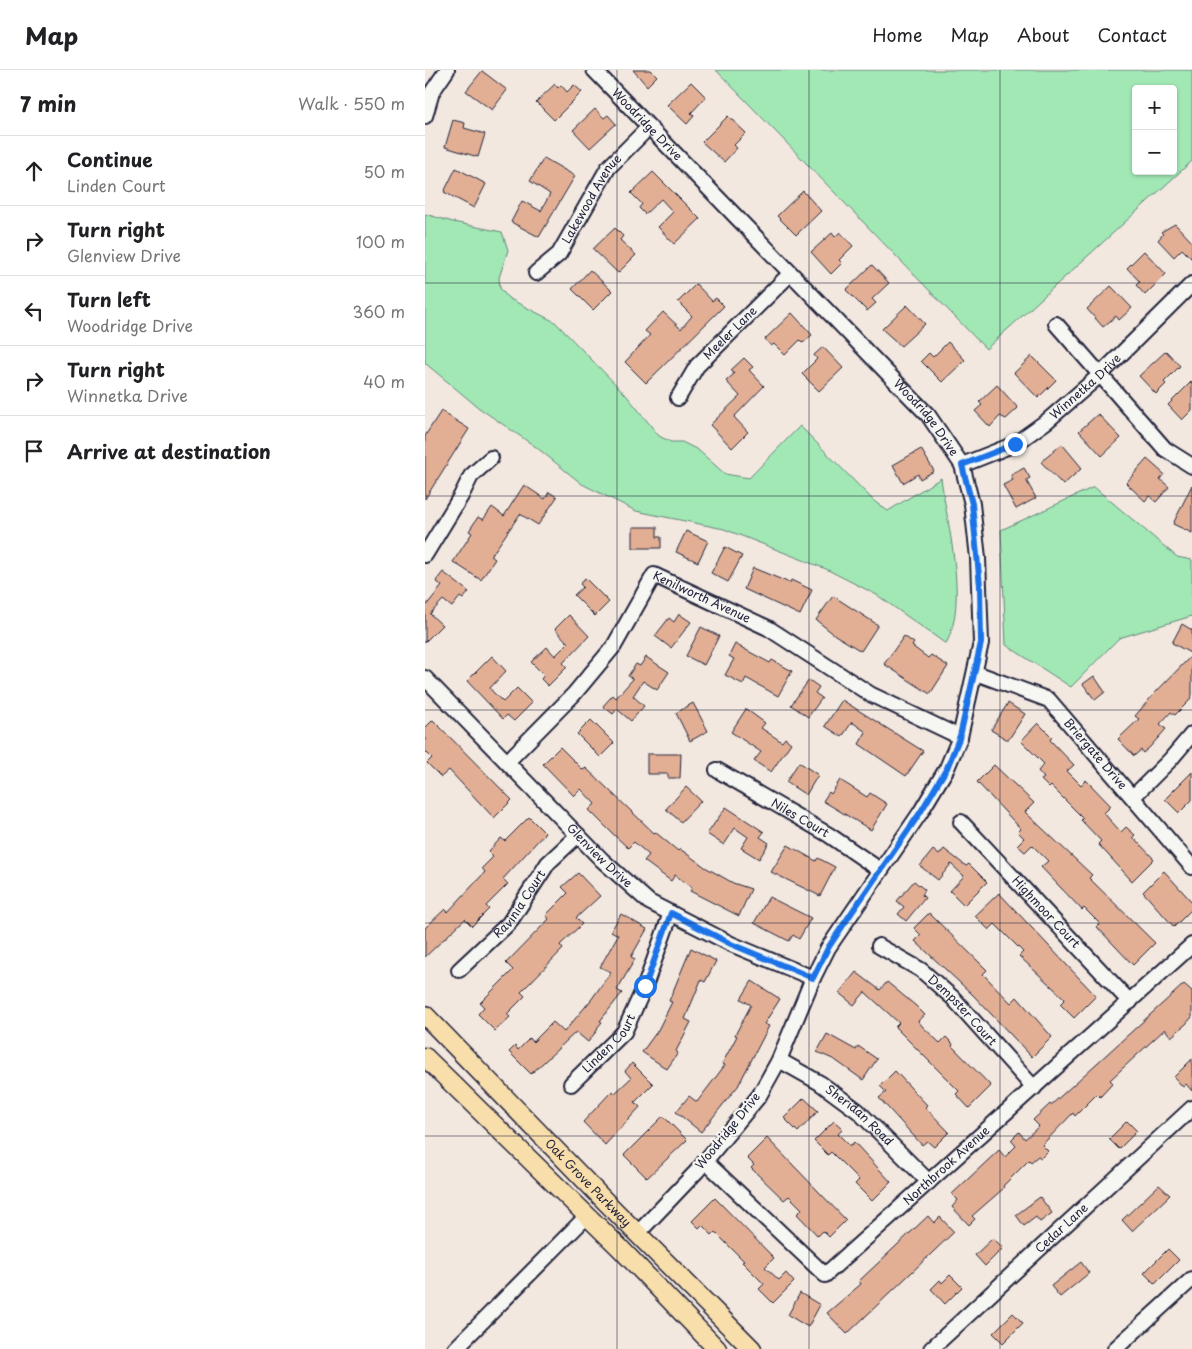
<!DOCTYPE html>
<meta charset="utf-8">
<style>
body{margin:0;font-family:"Playpen Sans",sans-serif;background:#f2f2f2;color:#202124}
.controls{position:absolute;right:15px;top:15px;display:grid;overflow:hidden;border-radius:5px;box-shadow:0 1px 4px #0004}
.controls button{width:45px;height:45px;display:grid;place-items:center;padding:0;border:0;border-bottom:1px solid #e0e0e0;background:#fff;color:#202124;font:25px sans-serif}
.stop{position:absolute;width:15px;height:15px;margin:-11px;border:4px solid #1a73e8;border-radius:50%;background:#fff}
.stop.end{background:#1a73e8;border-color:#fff;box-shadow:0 1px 5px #0008}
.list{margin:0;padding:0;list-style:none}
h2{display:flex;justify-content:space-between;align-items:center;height:65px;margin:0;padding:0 20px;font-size:21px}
h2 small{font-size:16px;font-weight:400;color:#757577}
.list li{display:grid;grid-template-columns:32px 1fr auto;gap:15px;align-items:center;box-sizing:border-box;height:70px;padding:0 20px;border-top:1px solid #e0e0e0}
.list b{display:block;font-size:19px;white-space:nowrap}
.list p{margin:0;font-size:16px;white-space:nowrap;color:#757577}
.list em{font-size:16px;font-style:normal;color:#757577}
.icon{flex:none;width:28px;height:28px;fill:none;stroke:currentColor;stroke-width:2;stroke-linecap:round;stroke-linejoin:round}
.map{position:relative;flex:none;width:767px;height:1279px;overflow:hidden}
header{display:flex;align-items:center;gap:30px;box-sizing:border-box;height:70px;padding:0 25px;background:#fff;border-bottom:1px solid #e0e0e0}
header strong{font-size:24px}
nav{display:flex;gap:28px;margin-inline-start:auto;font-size:18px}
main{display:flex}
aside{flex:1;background:#fff}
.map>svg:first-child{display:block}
.green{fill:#a1e8b5;stroke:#628578;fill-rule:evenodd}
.building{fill:#e2af95;stroke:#22223b}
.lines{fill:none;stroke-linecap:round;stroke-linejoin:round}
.minor-casing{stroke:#22223b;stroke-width:18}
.major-casing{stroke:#22223b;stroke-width:21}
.minor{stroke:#f6f6f2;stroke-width:14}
.major{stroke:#f8deab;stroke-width:18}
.route{stroke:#1a73e8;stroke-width:6}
.grid{fill:none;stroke:#22223b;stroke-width:1;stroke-opacity:0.55}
.labels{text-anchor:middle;stroke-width:4.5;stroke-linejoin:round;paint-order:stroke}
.street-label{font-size:12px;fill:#22223b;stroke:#f6f6f2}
</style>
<header>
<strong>Map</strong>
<nav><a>Home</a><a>Map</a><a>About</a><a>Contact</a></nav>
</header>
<main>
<aside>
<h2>7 min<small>Walk · 550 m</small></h2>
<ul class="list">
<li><svg class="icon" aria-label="ahead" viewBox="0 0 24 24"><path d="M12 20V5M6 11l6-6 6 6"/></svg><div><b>Continue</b><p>Linden Court</p></div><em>50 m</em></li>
<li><svg class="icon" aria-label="right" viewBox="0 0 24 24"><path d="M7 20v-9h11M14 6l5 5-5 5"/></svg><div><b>Turn right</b><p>Glenview Drive</p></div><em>100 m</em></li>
<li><svg class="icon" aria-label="left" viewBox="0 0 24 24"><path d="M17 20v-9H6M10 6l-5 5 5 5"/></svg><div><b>Turn left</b><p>Woodridge Drive</p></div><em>360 m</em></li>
<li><svg class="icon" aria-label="right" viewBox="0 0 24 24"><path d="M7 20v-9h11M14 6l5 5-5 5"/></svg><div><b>Turn right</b><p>Winnetka Drive</p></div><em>40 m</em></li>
<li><svg class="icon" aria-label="arrive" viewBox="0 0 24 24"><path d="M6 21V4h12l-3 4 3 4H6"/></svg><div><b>Arrive at destination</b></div></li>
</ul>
</aside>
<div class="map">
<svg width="767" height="1279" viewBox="0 0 767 1279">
<rect width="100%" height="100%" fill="#f2e8df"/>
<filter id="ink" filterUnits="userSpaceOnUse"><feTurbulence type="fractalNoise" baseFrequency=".02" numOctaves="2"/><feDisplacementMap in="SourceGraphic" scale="10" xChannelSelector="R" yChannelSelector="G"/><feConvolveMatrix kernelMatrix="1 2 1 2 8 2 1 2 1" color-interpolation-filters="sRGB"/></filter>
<g filter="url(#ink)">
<path class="green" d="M 291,0 L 767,0 L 767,91 L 561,279 ZM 711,19 L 748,19 L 748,101 L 711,101 Z
M 0,144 L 28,152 L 77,162 L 83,180 L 74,208 L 75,218 L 83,228 L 130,252 L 202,326 L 234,366 L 246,372 L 257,372 L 273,380 L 300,404 L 324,408 L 375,356 L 450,432 L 463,441 L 516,408 C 522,455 544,531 521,574 L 452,525 L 401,499 L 299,459 L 211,441 L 157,414 L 111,377 L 54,338 L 0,293 Z
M 669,417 L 752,487 L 767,490 L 767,546 L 694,568 L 646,617 L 581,575 L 576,460 Z"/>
<path class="building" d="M 208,0 L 226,0 L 232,6 L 222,16 Z
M 57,1 L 82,20 L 67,40 L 41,21 Z
M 266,12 L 281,27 L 266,43 L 269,46 L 262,54 L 242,35 Z
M 130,14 L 133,18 L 136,15 L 142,22 L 149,15 L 157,22 L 129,50 L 111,32 Z
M 170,39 L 179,48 L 183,45 L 191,54 L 165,78 L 148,60 Z
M 303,46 L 321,63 L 309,75 L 312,78 L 299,92 L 277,72 Z
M 28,50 L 40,53 L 39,58 L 60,64 L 53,87 L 20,77 Z
M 119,88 L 150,106 L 114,167 L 86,152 L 97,131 L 116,141 L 125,124 L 105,111 Z
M 31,98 L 61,114 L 49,138 L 19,122 Z
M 228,102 L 275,149 L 249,174 L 233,157 L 248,142 L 236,129 L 220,144 L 214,138 L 217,134 L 206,123 Z
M 378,121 L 396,141 L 371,165 L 352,146 Z
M 750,154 L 767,172 L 767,189 L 757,179 L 749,187 L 733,170 L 738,164 L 736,162 Z
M 190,158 L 198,166 L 195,170 L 211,185 L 193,203 L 168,179 Z
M 415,162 L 428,176 L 414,190 L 417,193 L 406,204 L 386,182 L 407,163 L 410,167 Z
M 719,181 L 741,204 L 720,225 L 711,215 L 715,212 L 702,198 Z
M 447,195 L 464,213 L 447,229 L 451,233 L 442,241 L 421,220 Z
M 165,200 L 187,221 L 168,240 L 147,219 Z
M 271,214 L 287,231 L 291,228 L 299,236 L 221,313 L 200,292 L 225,265 L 220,261 L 238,242 L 256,259 L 267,246 L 253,232 Z
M 686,216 L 707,238 L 694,250 L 691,246 L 678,257 L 662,239 Z
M 482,235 L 500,254 L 476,276 L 457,259 Z
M 367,243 L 387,265 L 378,273 L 375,270 L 360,285 L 349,274 L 346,276 L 340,269 Z
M 523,272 L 540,290 L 517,312 L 496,291 L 504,283 L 508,287 Z
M 398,277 L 418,298 L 394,321 L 377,304 L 392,289 L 389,285 Z
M 741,281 L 755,296 L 739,312 L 741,314 L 731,324 L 714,306 Z
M 607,286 L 631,310 L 613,328 L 589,303 Z
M 319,288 L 328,297 L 324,300 L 339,316 L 309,347 L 323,362 L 307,378 L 285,355 L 315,326 L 301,311 L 309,304 L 306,300 Z
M 767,311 L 767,340 L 757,350 L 743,335 Z
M 572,315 L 593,338 L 581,349 L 575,346 L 565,357 L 550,341 L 557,335 L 554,332 Z
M 16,341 L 44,359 L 0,429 L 0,366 Z
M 673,344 L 696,368 L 677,386 L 654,361 Z
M 637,374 L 657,398 L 638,415 L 616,392 Z
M 496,379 L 509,401 L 495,409 L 493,404 L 478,413 L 468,395 Z
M 722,389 L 739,404 L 735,409 L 744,417 L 731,432 L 724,426 L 720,431 L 701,413 Z
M 599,398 L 605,408 L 601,410 L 611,428 L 591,439 L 578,415 L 588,410 L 586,405 Z
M 99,415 L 120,429 L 124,422 L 132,427 L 113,455 L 95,444 L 66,486 L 70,489 L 56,510 L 28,492 L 47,463 L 44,461 L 53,447 L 58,450 L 67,437 L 79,446 Z
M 767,415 L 767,463 L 748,454 Z
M 208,457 L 232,457 L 232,467 L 236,467 L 236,478 L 208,478 Z
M 261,461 L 283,471 L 273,492 L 251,482 Z
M 300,477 L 317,486 L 303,512 L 286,503 Z
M 328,498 L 365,513 L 366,510 L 387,520 L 375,545 L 319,519 Z
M 18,502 L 44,522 L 38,529 L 35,527 L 27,537 L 18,530 L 5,544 L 17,555 L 0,572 L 0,537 L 17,516 L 11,511 Z
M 160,508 L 184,532 L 170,546 L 149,525 L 158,517 L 155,514 Z
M 408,526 L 453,555 L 436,581 L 410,565 L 391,550 Z
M 254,544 L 266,552 L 246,578 L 230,566 L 244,548 L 249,552 Z
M 144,545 L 164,566 L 138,593 L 142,597 L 123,616 L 116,609 L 119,605 L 106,592 L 122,577 L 130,586 L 143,573 L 130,559 Z
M 757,554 L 767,560 L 767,584 L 747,573 Z
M 276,557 L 294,566 L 279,595 L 261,586 Z
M 479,566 L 489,573 L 487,576 L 503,588 L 506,585 L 523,596 L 505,624 L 459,594 Z
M 310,574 L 345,593 L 347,590 L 367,601 L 353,626 L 321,608 L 318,614 L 300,605 L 309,589 L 304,586 Z
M 767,585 L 767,625 L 764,631 L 750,645 L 746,642 L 735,654 L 741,659 L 725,677 L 718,683 L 716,680 L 709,686 L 693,669 L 714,649 L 710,646 L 728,625 Z
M 67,586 L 81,601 L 65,618 L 67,621 L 78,632 L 92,618 L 107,633 L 89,651 L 82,645 L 78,649 L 42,611 Z
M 221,587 L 244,602 L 232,620 L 218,611 L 208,626 L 219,636 L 206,651 L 192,639 L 188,644 L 178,636 L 188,625 L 191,628 L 208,609 L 203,606 L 211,594 L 215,596 Z
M 669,606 L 680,622 L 670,630 L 658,614 Z
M 384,610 L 394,617 L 390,623 L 397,628 L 383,647 L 366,635 Z
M 417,630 L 498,681 L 481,706 L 434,674 L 441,662 L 427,652 L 417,667 L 400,656 Z
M 268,633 L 283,661 L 265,671 L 251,643 Z
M 583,633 L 600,644 L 584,669 L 581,669 L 566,660 Z
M 321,639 L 340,653 L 336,658 L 357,672 L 360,668 L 366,673 L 346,702 L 329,691 L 336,682 L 306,662 Z
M 8,650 L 87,730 L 69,748 L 24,700 L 16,707 L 2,693 L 7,688 L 0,681 L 0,658 Z
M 166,650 L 189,673 L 175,687 L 152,664 Z
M 613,653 L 627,667 L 625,670 L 649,695 L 642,701 L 656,715 L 661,710 L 686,736 L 679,743 L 684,749 L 696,762 L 701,757 L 710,765 L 708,767 L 729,789 L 707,811 L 673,774 L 676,771 L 656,750 L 658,748 L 626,716 L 624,718 L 616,710 L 619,708 L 613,701 L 619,694 L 596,671 Z
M 135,677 L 158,700 L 161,698 L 229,763 L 230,762 L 253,781 L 255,779 L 280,797 L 308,813 L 326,819 L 314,846 L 265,821 L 267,818 L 250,805 L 246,811 L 219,791 L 224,785 L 209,772 L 203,778 L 186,762 L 164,740 L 170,734 L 156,719 L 149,726 L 118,694 Z
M 222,684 L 256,684 L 255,708 L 243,708 L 243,704 L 222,704 Z
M 374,692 L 393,705 L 381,725 L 361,712 Z
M 569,695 L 609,733 L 600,742 L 667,805 L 664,808 L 730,873 L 708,895 L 672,857 L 675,854 L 659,838 L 657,840 L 616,797 L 623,791 L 607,775 L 600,782 L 592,775 L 599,768 L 593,762 L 596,759 L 552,712 Z
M 767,702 L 767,730 L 754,743 L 740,729 Z
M 415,710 L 442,727 L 445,723 L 462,734 L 446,760 L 398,731 L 404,722 L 406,724 Z
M 261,717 L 276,731 L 256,752 L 241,739 Z
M 301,737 L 339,762 L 335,767 L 344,773 L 334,789 L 316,778 L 323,767 L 310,758 L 299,775 L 282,764 Z
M 104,747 L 120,763 L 78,809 L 83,814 L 61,836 L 64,839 L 47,856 L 40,849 L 0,887 L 0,858 L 20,839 L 23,842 L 60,802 L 57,798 L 68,787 L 63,782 L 76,768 L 80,771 Z
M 363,775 L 391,791 L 393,788 L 410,797 L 395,826 L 346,802 Z
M 519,779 L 541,796 L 544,794 L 562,812 L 539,835 L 525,821 L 539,806 L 526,794 L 513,810 L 495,796 L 508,780 L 514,785 Z
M 739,801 L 767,832 L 767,839 L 749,857 L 718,822 Z
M 153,803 L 175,826 L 151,848 L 157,854 L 135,875 L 138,879 L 96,922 L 100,926 L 82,944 L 85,947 L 70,961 L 53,944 L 59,937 L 55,933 L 88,900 L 81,893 L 124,849 L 121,845 L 143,823 L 137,817 Z
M 489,811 L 500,820 L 497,825 L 500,828 L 481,851 L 473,844 L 479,837 L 472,831 Z
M 574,823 L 671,926 L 649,948 L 635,934 L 640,929 L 594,886 L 598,882 L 570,854 L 564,860 L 550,846 Z
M 344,827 L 386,848 L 374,869 L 368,865 L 364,871 L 329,853 Z
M 504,843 L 562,900 L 558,904 L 586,933 L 592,927 L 627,967 L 607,987 L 548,925 L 490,871 L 496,865 L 489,858 Z
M 196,844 L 222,859 L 206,887 L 210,889 L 192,920 L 197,923 L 175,951 L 177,952 L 172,958 L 173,959 L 163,972 L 151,962 L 106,1004 L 84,982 L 90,976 L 93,980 L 105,968 L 108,972 L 128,952 L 139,962 L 166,930 L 186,902 L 175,897 L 193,865 L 186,861 Z
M 266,878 L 291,891 L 280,912 L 276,910 L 260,949 L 266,952 L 251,981 L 253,983 L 242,999 L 217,982 L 233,960 L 247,932 L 244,931 Z
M 431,902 L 455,920 L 462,912 L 491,936 L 500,945 L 493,951 L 498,957 L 515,973 L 521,967 L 528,974 L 527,976 L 566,1016 L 544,1038 L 531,1024 L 534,1021 L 470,957 L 474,953 L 440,922 L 429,935 L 414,923 Z
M 327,911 L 355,929 L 339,954 L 344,956 L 313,1016 L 276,1062 L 251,1042 L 264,1026 L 272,1032 L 300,995 L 297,994 L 312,966 L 310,965 L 326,935 L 316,929 Z
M 759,914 L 767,921 L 767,947 L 761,954 L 746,967 L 740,959 L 685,1010 L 688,1013 L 675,1027 L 672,1024 L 650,1046 L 648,1043 L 617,1075 L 623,1081 L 616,1088 L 613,1086 L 606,1092 L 604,1090 L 578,1116 L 579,1118 L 547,1146 L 550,1149 L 544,1155 L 527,1137 L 533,1130 L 527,1124 L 574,1080 L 580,1087 L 591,1076 L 586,1070 L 594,1062 L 600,1069 L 614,1056 L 608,1050 L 625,1034 L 626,1035 Z
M 402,964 L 431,980 L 433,976 L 452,989 L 438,1010 L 410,990 L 392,982 Z
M 767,989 L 767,1021 L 761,1014 L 758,1017 L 749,1007 Z
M 207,993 L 228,1014 L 210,1032 L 215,1037 L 180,1075 L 158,1052 L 187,1021 L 189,1024 L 206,1008 L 200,1001 Z
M 470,1001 L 502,1035 L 500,1037 L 524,1062 L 509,1077 L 502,1071 L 497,1075 L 454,1028 L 461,1022 L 455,1016 Z
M 379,1028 L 393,1041 L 373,1062 L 359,1048 Z
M 238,1046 L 262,1070 L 222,1108 L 199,1085 Z
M 409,1051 L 418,1059 L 413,1064 L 425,1076 L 429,1072 L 466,1112 L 447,1131 L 430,1114 L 434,1110 L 406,1082 L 403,1085 L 389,1071 Z
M 702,1051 L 712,1061 L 694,1079 L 684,1069 Z
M 342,1068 L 421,1150 L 404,1167 L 398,1161 L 393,1166 L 372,1144 L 377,1139 L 364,1126 L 359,1130 L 326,1098 L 329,1095 L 322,1088 Z
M 734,1115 L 745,1125 L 707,1161 L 697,1150 Z
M 615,1127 L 627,1143 L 615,1152 L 611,1147 L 599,1156 L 591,1145 Z
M 290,1128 L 349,1188 L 340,1197 L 354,1210 L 361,1203 L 369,1212 L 348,1233 L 334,1219 L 339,1214 L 317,1192 L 319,1191 L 290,1162 L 287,1165 L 277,1155 L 274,1158 L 267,1151 Z
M 503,1146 L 509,1153 L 515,1147 L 529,1162 L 422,1264 L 402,1243 L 436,1214 L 434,1211 Z
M 568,1168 L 578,1178 L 560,1196 L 550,1185 Z
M 743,1179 L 754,1190 L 730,1214 L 719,1203 Z
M 656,1192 L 664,1203 L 635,1227 L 626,1216 Z
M 525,1205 L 537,1217 L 520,1234 L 506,1219 L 515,1210 L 517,1213 Z
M 375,1223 L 395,1235 L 383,1257 L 363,1245 Z
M 588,1243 L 598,1253 L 578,1273 L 568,1263 Z"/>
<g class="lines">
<g class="minor-casing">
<g id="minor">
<path id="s1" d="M 169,0 L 503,345 L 537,395 L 547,434 L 553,488 L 556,573 L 535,667 L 522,698 L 495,743 L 403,878 L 388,908 L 354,990 L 334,1026 L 272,1101 L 213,1163"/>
<path d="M 0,46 L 7,22 L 22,0"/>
<path id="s2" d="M 111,203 L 134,184 L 183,98 L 224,57"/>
<path d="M 631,254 L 740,379 L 767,396"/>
<path id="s3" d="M 253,328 L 272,296 L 365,204"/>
<path id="s4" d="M 537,395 L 590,374 L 622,351 L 675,305 L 767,214"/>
<path d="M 0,485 L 36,426 L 46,406 L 66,388"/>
<path id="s5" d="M 551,603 L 624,630 L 767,797"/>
<path id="s6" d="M 0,608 L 177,790 L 224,832 L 306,874 L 388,908"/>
<path id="s7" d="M 82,692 L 149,624 L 189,576 L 229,505 L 343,558 L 445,624 L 535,667"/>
<path id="s8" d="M 292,700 L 404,765 L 455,800"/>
<path d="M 708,727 L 745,690 L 767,664"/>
<path id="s9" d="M 536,752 L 705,932"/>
<path id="s10" d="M 454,876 L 496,900 L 528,928 L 609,1018"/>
<path id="s11" d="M 34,900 L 84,853 L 123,793 L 153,765"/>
<path id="s12" d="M 354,990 L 395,1013 L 433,1041 L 504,1112"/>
<path id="s13" d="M 146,1014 L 199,962 L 220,916 L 246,843"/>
<path id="s14" d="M 280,1091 L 400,1205 L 767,875"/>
<path d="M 30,1279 L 162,1146"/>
<path id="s15" d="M 506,1279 L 767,1038"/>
<path d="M 690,1279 L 767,1209"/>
</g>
</g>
<g class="major-casing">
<g id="major">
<path id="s16" d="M 0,945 L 180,1131 L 327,1279"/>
<path d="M 0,987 L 195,1178 L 292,1279"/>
</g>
</g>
<use href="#minor" class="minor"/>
<use href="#major" class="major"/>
</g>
</g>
<g class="lines" filter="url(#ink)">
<path class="route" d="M 220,916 L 246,843 L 306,874 L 388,908 L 403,878 L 427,842 L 495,743 L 522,698 L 535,666 L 556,573 L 555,516 L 547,434 L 537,395 L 590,374"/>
</g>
<path class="grid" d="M 192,0 L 192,1279M 384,0 L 384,1279M 575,0 L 575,1279M 0,213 L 767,213M 0,426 L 767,426M 0,640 L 767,640M 0,853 L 767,853M 0,1066 L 767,1066"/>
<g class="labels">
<g class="street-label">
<text dy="4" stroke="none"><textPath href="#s1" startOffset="76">Woodridge Drive</textPath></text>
<text dy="4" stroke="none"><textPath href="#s2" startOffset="94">Lakewood Avenue</textPath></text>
<text dy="4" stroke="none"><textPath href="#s3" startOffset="84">Meeler Lane</textPath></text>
<text dy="4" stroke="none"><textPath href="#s4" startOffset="148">Winnetka Drive</textPath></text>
<text dy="4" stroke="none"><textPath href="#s1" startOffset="481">Woodridge Drive</textPath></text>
<text dy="4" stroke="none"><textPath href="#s7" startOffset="292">Kenilworth Avenue</textPath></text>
<text dy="4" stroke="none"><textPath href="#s5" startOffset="149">Briergate Drive</textPath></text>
<text dy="4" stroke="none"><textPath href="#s8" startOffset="96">Niles Court</textPath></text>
<text dy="4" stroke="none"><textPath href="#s6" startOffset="249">Glenview Drive</textPath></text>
<text dy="4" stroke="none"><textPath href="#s11" startOffset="90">Ravinia Court</textPath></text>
<text dy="4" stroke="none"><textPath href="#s9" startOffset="124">Highmoor Court</textPath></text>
<text dy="4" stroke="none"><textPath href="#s10" startOffset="106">Dempster Court</textPath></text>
<text dy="4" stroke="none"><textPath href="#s13" startOffset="56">Linden Court</textPath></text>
<text dy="4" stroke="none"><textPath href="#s12" startOffset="98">Sheridan Road</textPath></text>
<text transform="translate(303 1061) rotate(-51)" y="4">Woodridge Drive</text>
<text dy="4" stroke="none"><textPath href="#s14" startOffset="329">Northbrook Avenue</textPath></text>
<text dy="4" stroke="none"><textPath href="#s16" startOffset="234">Oak Grove Parkway</textPath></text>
<text dy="4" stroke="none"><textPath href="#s15" startOffset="178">Cedar Lane</textPath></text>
</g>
</g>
</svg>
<div class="controls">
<button>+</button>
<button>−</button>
</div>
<div class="stop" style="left:220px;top:916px"></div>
<div class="stop end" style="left:590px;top:374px"></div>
</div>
</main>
